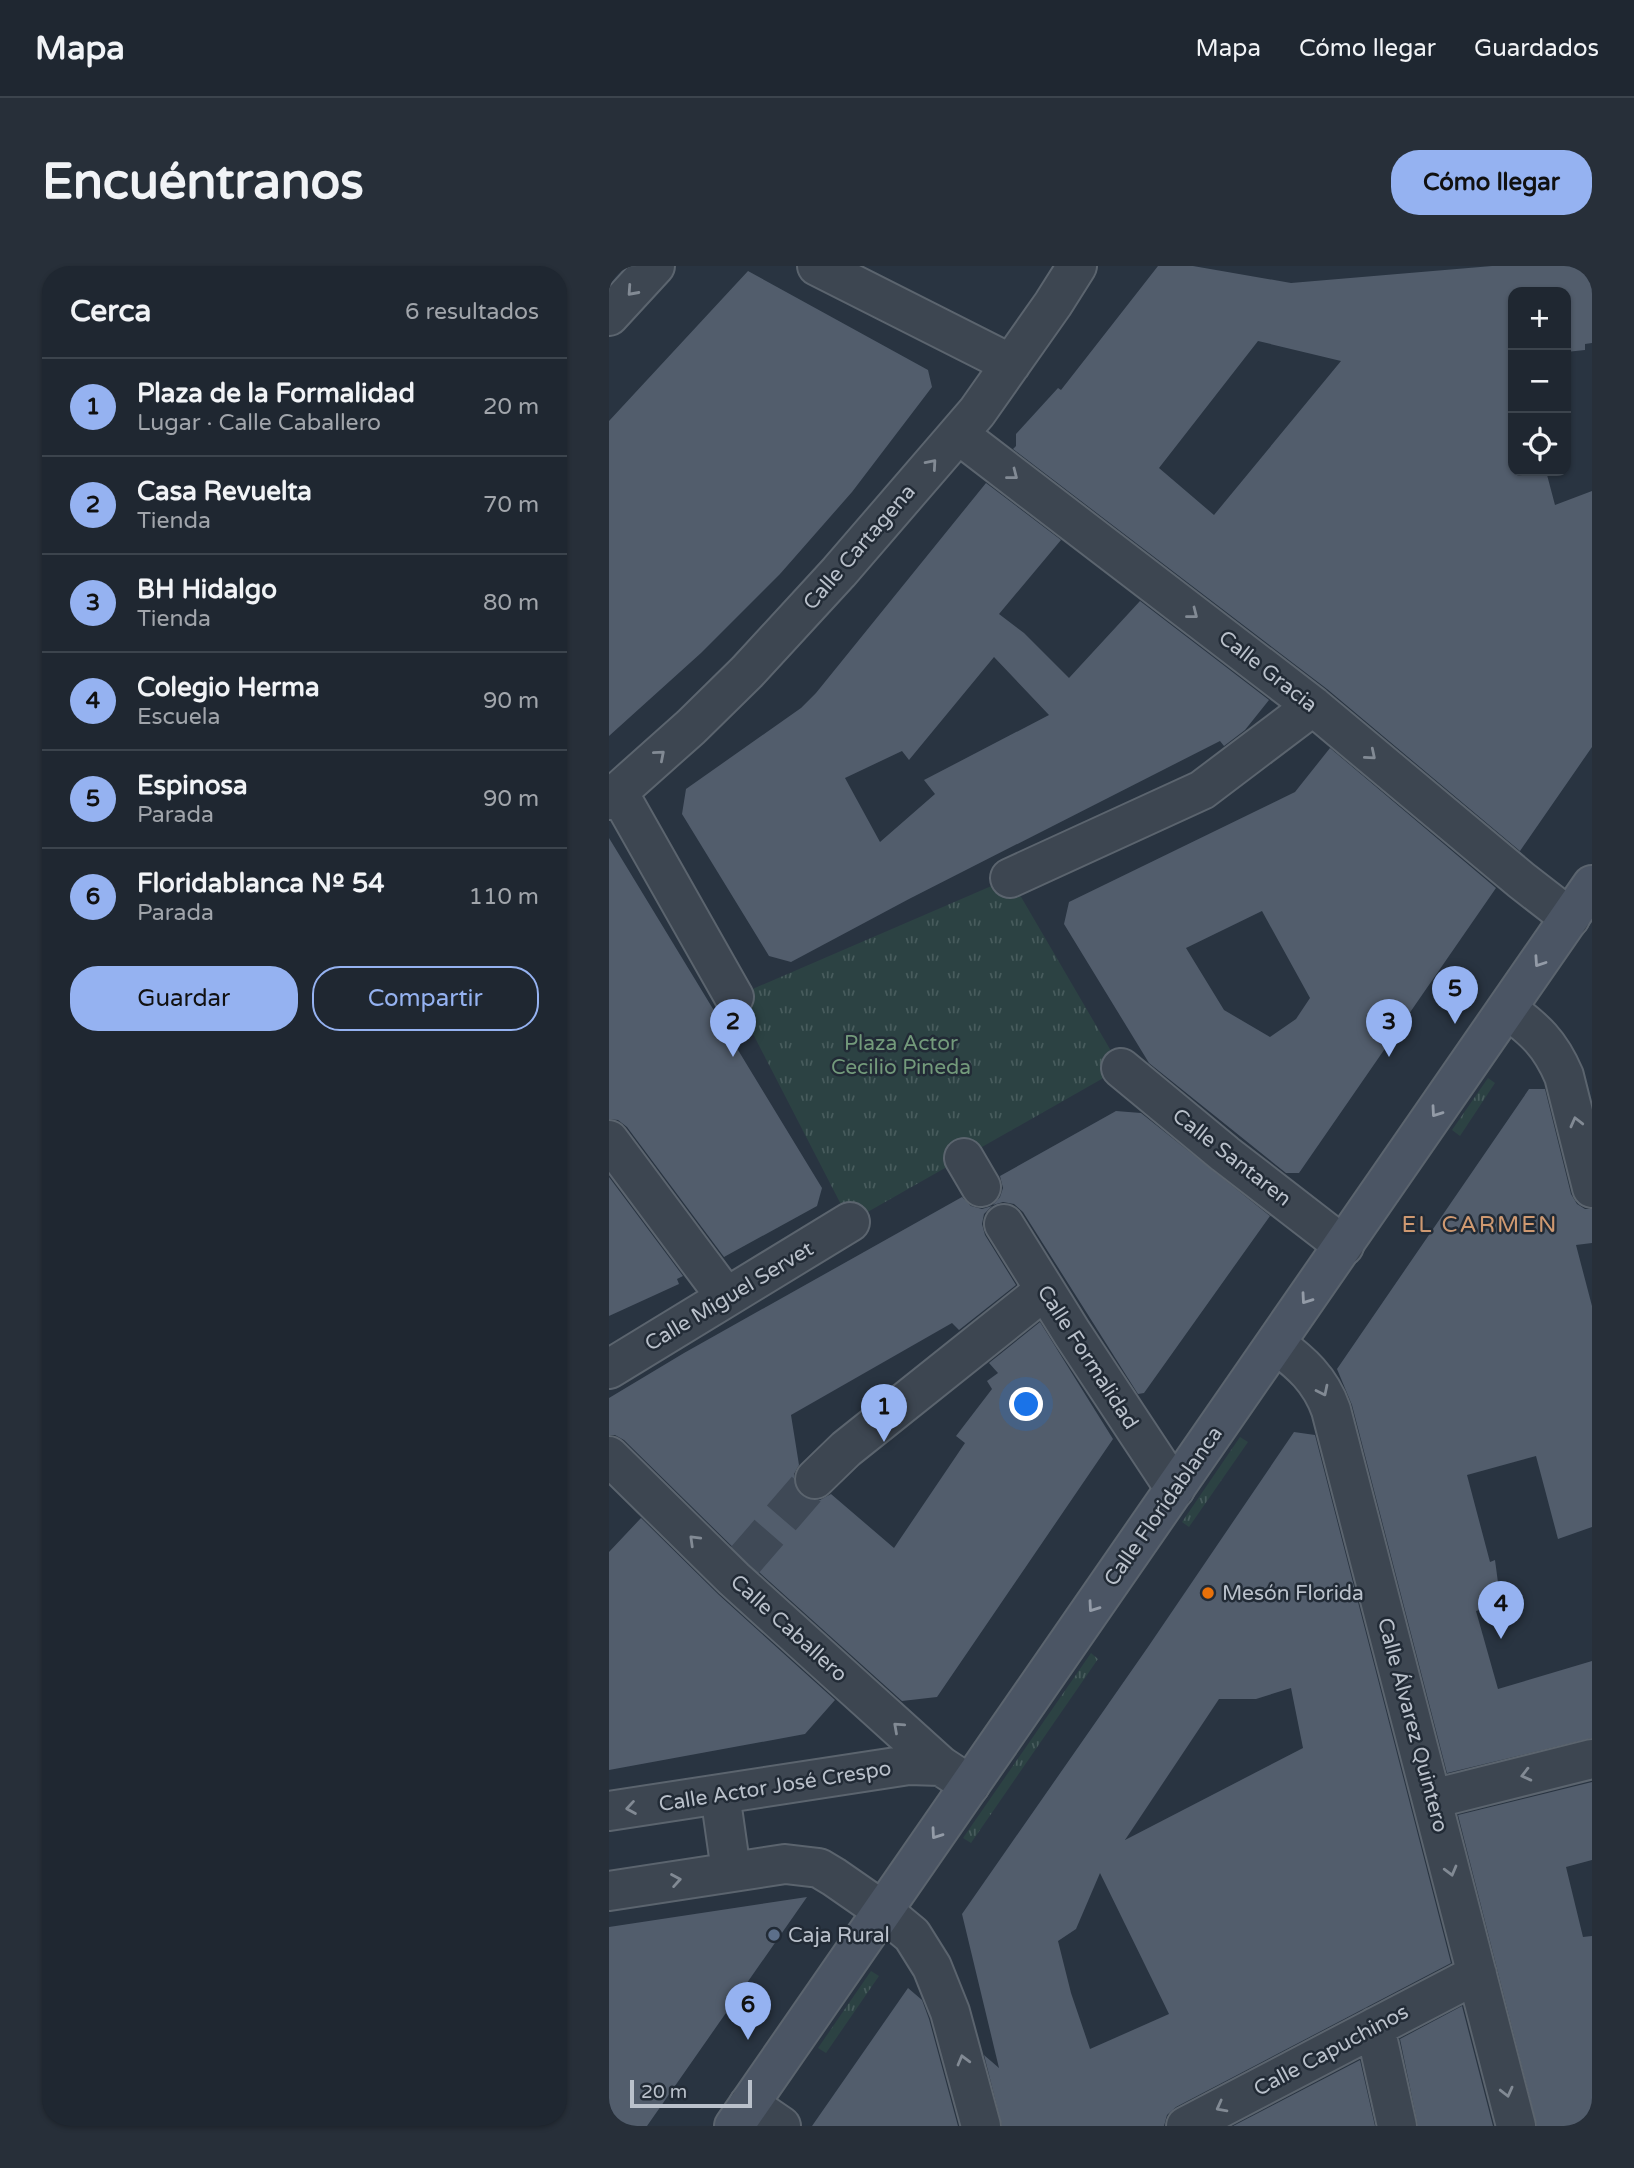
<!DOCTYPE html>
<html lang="es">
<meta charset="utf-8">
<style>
body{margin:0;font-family:"Varela Round",sans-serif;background:#272f39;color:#f1f3f6}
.controls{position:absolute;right:21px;top:21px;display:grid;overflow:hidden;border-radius:14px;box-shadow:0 2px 5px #0004}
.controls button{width:63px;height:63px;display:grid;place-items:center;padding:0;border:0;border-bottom:2px solid #3c444d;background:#1f2731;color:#f1f3f6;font:35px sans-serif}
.scale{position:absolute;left:21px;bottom:18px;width:122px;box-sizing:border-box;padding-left:7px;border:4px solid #bac1cb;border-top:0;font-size:19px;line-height:24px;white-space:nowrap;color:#bac1cb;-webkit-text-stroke:5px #222b36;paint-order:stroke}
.you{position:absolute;left:418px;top:1139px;width:24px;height:24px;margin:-18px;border:5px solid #fff;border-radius:50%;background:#1a73e8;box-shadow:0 0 0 10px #1a73e833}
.badge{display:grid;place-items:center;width:46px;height:46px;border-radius:50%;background:#95b2f1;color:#111;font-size:23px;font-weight:700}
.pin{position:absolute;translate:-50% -58px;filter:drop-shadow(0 2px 4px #0008)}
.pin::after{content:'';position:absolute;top:37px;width:24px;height:21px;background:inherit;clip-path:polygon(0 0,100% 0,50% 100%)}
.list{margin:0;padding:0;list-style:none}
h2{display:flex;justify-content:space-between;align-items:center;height:91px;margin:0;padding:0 28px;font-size:30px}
h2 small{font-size:23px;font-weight:400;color:#a1a5ab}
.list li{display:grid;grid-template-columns:46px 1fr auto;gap:21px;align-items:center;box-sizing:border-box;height:98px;padding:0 28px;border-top:2px solid #3c444d}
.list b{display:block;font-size:26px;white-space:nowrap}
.list p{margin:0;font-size:23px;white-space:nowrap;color:#a1a5ab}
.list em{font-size:23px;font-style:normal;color:#a1a5ab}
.actions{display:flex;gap:14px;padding:21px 28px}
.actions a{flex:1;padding:16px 0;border:2px solid #95b2f1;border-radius:28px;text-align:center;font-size:24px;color:#95b2f1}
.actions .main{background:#95b2f1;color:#111}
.icon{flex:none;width:38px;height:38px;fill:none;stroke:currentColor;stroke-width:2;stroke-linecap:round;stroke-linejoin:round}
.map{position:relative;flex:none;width:983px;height:1860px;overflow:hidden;border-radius:28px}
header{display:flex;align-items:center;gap:42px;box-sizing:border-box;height:98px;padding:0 35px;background:#1f2731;border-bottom:2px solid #3c444d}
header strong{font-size:33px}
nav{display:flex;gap:38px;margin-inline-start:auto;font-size:24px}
.intro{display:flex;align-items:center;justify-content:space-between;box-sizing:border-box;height:168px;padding:0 42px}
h1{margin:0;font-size:49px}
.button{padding:18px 32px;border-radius:28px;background:#95b2f1;color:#111;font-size:24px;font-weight:700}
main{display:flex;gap:42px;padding:0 42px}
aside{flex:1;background:#1f2731;border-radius:28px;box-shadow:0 2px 5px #0004}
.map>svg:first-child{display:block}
.grass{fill:url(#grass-tufts)}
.building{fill:#525d6c;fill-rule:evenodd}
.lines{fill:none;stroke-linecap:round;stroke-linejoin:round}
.street-tunnel{stroke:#3f4956;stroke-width:38;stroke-dasharray:38 19;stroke-linecap:butt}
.street-casing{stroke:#5b646e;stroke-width:42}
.secondary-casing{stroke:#5b646e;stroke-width:42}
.street{stroke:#3d4651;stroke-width:38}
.secondary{stroke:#4b5564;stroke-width:38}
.oneway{stroke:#828a94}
.oneway2{stroke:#939ba7}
.food-dot{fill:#e8710a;stroke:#222b36;stroke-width:2.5}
.service-dot{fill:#5c6f8a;stroke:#222b36;stroke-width:2.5}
.labels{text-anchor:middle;stroke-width:5;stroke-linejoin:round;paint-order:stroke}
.street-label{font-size:21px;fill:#bac1cb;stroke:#222b36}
.park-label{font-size:21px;fill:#739a7b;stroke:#222b36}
.poi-label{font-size:21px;fill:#bac1cb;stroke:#222b36;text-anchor:start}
.neighbourhood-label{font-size:23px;letter-spacing:2px;fill:#cf9971;stroke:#222b36}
</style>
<header>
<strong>Mapa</strong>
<nav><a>Mapa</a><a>Cómo llegar</a><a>Guardados</a></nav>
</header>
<div class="intro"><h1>Encuéntranos</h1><a class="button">Cómo llegar</a></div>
<main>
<aside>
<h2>Cerca<small>6 resultados</small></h2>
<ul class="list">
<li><span class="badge">1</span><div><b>Plaza de la Formalidad</b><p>Lugar · Calle Caballero</p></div><em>20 m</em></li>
<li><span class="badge">2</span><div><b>Casa Revuelta</b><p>Tienda</p></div><em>70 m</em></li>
<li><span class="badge">3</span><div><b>BH Hidalgo</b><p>Tienda</p></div><em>80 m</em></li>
<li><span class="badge">4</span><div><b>Colegio Herma</b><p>Escuela</p></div><em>90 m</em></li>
<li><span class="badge">5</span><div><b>Espinosa</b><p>Parada</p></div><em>90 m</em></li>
<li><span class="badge">6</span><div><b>Floridablanca Nº 54</b><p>Parada</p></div><em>110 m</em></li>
</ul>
<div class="actions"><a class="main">Guardar</a><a>Compartir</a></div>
</aside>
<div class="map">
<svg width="983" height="1860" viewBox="0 0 983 1860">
<defs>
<pattern id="grass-tufts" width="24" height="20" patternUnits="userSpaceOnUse" patternTransform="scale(1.75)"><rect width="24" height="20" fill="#2c4243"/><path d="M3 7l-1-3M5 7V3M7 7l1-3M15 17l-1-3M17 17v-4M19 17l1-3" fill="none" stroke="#485c5d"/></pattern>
</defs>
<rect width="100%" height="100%" fill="#293441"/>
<path class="grass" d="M 401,612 L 512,802 L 241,956 L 125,731 Z
M 879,812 L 886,817 L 851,870 L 843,864 Z
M 631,1171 L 639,1176 L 580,1261 L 573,1256 Z
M 482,1387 L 489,1393 L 362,1577 L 354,1572 Z
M 262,1705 L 270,1710 L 217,1787 L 209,1782 Z"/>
<path class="building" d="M 549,0 L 584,0 L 682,17 L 883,0 L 983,0 L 983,77 L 976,78 L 976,84 L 957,86 L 957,26 L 904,26 L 904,205 L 937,205 L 946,239 L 983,225 L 983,481 L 911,585 L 718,423 L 404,183 L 407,180 L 407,168 L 449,122 L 452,124 ZM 649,75 L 732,95 L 605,249 L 550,202 Z
M 139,5 L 319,104 L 323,121 L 243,226 L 171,308 L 92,387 L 0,470 L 0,155 Z
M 377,217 L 452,274 L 390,348 L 415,367 L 460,412 L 531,335 L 660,434 L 636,464 L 615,480 L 611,475 L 300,633 L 182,696 L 160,690 L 73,548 L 77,523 L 192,442 L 207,427 ZM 385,391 L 440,449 L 315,514 L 326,528 L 271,576 L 236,512 L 293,485 L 300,494 Z
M 721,482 L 887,622 L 690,907 L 677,907 L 540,797 L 455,658 L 460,636 L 686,526 ZM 653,645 L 701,732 L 687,753 L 661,771 L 615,744 L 577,682 Z
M 0,572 L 213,922 L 208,940 L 115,991 L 18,861 L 9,854 L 0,853 Z
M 920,823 L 936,823 L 962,928 L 968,938 L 976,943 L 983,943 L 983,977 L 967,979 L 983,1040 L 983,1261 L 949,1273 L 927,1190 L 858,1209 L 881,1296 L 886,1294 L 892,1339 L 867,1345 L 889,1423 L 983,1395 L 983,1472 L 838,1507 L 743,1139 L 728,1103 Z
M 507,845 L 532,847 L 661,950 L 535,1127 L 529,1128 L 414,946 L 405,938 L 394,936 L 384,939 L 391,931 L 394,922 L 391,910 Z
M 0,911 L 74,1010 L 68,1013 L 70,1018 L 0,1050 Z
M 353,931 L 362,940 L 373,943 L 383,940 L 375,948 L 373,958 L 376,969 L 407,1019 L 350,1064 L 343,1057 L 182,1149 L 190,1199 L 185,1208 L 185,1218 L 190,1228 L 199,1234 L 211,1234 L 222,1228 L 285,1282 L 356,1177 L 347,1170 L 383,1123 L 378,1115 L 389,1107 L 380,1097 L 431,1056 L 504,1173 L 328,1431 L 293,1435 L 140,1297 L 15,1174 L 6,1169 L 0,1169 L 0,1132 L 75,1087 Z
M 685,1166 L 706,1169 L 842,1697 L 567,1841 L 558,1849 L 555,1860 L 393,1860 L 375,1789 L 390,1802 L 353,1648 L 539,1381 ZM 682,1422 L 694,1482 L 516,1574 L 610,1433 L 647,1433 ZM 491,1607 L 560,1748 L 481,1783 L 462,1727 L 449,1675 L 467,1663 Z
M 32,1252 L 110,1329 L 226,1434 L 196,1468 L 0,1504 L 0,1286 Z
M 983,1516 L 983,1594 L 957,1601 L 974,1671 L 983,1670 L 983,1860 L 928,1860 L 849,1549 Z
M 198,1631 L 38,1860 L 0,1860 L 0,1661 Z
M 299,1722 L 313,1734 L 320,1753 L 349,1860 L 203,1860 Z
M 853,1740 L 884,1860 L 809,1860 L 791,1773 Z
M 751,1794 L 766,1860 L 624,1860 Z"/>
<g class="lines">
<path class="street-tunnel" d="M 135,1295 L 206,1213"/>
<g class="street-casing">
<path id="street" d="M 208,0 L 402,98
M 0,50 L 46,0
M 349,168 L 704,440 L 912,614 L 961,652
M 9,526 L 125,731
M 0,534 L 82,461 L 138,406 L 230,306 L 368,146 L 444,38 L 468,0
M 401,612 L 593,524 L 704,440
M 898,743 C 926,764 941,777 955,810 L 983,922
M 512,802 L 616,888 L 735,980
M 0,874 L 117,1031
M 355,892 L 372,921
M 395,958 L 463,1067 L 566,1223
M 667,1078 C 692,1097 711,1113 722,1144 L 907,1860
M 0,1103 L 241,956
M 0,1190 L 125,1313 L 332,1500 L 361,1519
M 206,1213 L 237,1183 L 436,1024
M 111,1528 L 122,1605
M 823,1533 L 983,1493
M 0,1545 L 300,1499 L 332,1500
M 0,1625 L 176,1598 L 210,1602 L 225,1611 L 274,1645 L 303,1669 L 323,1701 L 341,1746 L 372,1860
M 766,1761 L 788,1860
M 140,1838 L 172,1860
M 577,1860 L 868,1708"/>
</g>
<g class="secondary-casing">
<path id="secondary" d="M 125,1860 L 983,619"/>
</g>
<use href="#street" class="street"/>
<use href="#secondary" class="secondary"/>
</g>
<defs><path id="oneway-chevron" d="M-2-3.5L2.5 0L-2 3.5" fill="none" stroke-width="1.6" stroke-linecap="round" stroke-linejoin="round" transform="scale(1.75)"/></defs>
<g class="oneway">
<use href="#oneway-chevron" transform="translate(23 25) rotate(132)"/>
<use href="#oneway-chevron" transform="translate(323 198) rotate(-49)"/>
<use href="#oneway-chevron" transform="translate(404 209) rotate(38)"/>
<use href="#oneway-chevron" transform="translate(584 348) rotate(38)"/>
<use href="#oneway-chevron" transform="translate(51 489) rotate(-41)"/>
<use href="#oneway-chevron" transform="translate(762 489) rotate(40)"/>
<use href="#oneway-chevron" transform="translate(967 856) rotate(-104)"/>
<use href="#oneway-chevron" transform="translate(714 1125) rotate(64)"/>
<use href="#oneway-chevron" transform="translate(85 1274) rotate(-136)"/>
<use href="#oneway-chevron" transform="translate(289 1461) rotate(-138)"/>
<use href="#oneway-chevron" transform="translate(917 1509) rotate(166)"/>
<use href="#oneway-chevron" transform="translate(22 1542) rotate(171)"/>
<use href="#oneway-chevron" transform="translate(842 1605) rotate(75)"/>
<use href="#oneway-chevron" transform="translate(67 1614) rotate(-10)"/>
<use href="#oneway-chevron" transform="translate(354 1794) rotate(-105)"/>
<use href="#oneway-chevron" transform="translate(898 1826) rotate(76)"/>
<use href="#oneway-chevron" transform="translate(612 1841) rotate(152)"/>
</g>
<g class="oneway2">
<use href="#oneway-chevron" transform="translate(930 696) rotate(124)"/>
<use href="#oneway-chevron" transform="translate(827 846) rotate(125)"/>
<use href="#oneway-chevron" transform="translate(697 1033) rotate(125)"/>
<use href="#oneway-chevron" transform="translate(484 1341) rotate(125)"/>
<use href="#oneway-chevron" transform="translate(327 1568) rotate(125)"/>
</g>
<circle class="food-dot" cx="599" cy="1327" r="7"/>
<circle class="service-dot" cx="165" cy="1669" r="7"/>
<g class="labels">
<g class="street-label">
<text transform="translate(250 281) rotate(-49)" y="7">Calle Cartagena</text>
<text transform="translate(659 405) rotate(38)" y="7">Calle Gracia</text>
<text transform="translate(623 891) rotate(38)" y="7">Calle Santaren</text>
<text transform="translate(120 1030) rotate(-31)" y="7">Calle Miguel Servet</text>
<text transform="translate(479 1091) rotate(57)" y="7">Calle Formalidad</text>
<text transform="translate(554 1240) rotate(-55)" y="7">Calle Floridablanca</text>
<text transform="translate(180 1362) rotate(42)" y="7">Calle Caballero</text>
<text transform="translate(804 1459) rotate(75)" y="7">Calle Álvarez Quintero</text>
<text transform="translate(166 1520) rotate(-9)" y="7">Calle Actor José Crespo</text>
<text transform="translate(722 1784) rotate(-28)" y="7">Calle Capuchinos</text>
</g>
<g class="park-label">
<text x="292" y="784">Plaza Actor<tspan x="292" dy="24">Cecilio Pineda</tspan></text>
</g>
<g class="poi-label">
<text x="613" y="1334">Mesón Florida</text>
<text x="179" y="1676">Caja Rural</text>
</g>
<g class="neighbourhood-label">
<text x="871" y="966">EL CARMEN</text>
</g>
</g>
</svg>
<div class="controls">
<button>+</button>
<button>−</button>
<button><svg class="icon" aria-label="locate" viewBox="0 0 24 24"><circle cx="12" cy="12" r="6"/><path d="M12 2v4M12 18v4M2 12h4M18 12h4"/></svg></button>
</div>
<div class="scale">20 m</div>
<div class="you"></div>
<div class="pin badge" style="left:275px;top:1176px">1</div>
<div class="pin badge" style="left:124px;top:791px">2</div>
<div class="pin badge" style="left:780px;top:791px">3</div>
<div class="pin badge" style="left:892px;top:1373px">4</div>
<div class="pin badge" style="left:846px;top:758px">5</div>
<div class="pin badge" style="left:139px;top:1774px">6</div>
</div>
</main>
